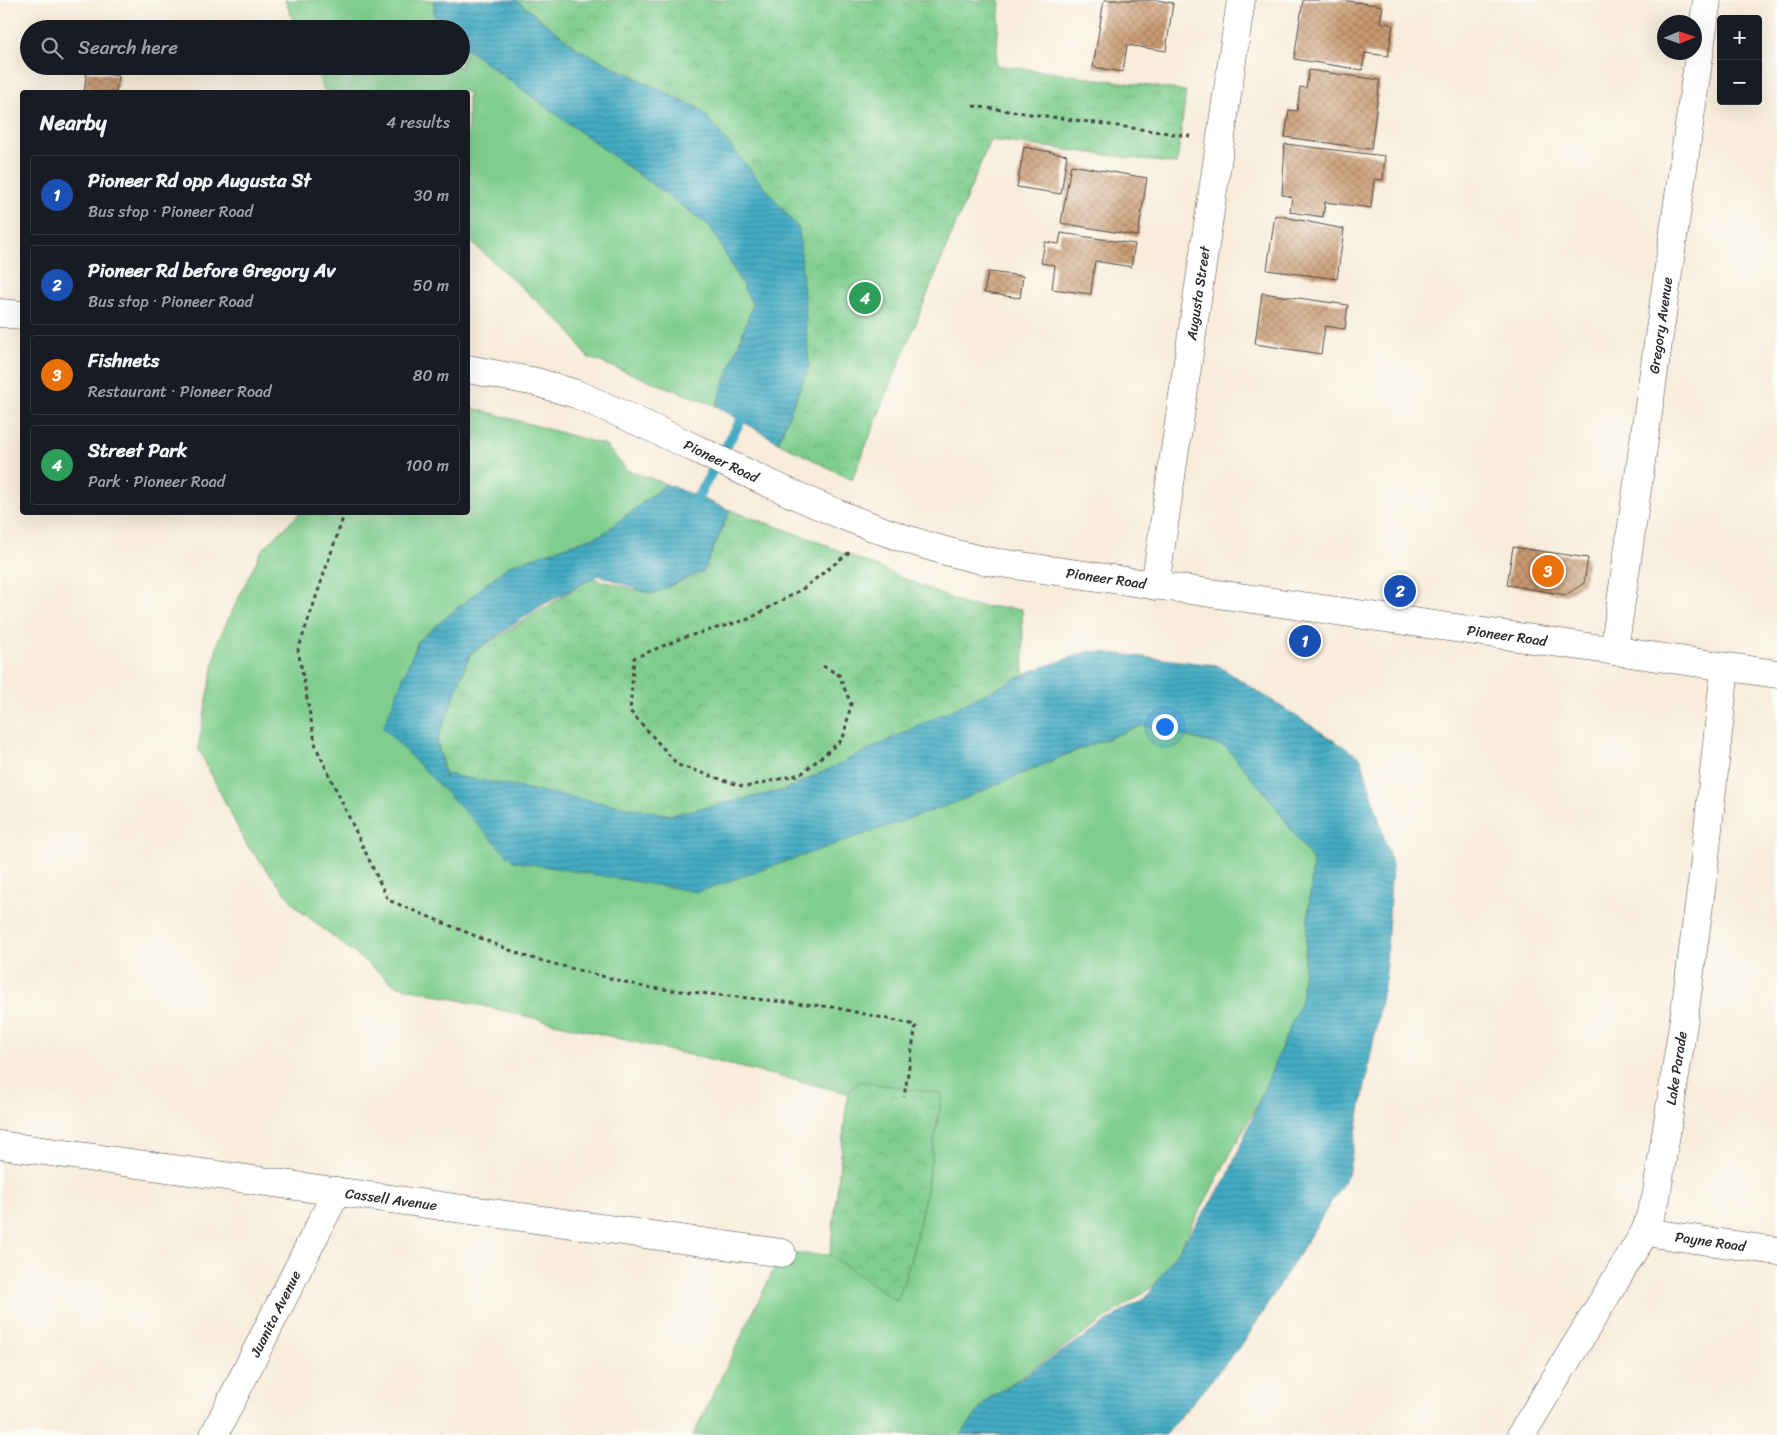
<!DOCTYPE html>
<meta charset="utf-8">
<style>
body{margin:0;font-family:Sriracha,sans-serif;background:#242831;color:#f1f3f6}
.controls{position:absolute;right:15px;top:15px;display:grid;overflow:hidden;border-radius:5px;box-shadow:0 5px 20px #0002}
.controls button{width:45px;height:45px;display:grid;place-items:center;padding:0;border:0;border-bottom:1px solid #363941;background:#171b24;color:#f1f3f6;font:25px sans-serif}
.compass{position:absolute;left:1657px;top:15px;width:45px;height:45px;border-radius:50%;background:#171b24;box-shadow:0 5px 20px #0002;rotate:88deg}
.you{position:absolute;left:1164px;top:726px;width:18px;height:18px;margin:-12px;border:4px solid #fff;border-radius:50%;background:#1a73e8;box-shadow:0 0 0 8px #1a73e833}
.badge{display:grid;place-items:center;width:32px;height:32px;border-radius:50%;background:#7c3aed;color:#fff;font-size:16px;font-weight:700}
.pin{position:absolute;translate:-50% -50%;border:2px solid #fff;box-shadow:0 1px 5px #0006}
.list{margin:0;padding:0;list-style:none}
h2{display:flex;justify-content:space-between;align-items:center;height:65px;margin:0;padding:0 20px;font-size:21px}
h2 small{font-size:16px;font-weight:400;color:#9ea1a6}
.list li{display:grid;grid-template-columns:32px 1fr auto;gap:15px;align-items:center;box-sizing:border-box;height:80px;margin:0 10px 10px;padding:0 10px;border:1px solid #363941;border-radius:5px}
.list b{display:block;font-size:19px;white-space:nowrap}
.list p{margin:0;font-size:16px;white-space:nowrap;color:#9ea1a6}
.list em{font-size:16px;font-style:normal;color:#9ea1a6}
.icon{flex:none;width:28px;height:28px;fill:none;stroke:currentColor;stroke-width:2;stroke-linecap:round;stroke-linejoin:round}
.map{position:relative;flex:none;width:1777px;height:1435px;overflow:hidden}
.search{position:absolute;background:#171b24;box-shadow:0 5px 20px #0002;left:20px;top:20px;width:450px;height:55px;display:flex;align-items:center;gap:12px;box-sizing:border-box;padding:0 18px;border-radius:28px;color:#9ea1a6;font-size:19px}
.panel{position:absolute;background:#171b24;box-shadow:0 5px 20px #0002;left:20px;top:90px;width:450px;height:425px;border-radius:5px}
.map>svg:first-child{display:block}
.green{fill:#7fce8e;stroke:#557c5c}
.park{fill:url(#park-crowns);stroke:#557c5c}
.water{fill:url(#water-rules);stroke:#376b77}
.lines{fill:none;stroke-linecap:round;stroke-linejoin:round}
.stream{stroke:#43abc3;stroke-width:10}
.building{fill:url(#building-cross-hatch)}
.street-casing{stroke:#4a4845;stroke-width:29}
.secondary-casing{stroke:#4a4845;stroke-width:29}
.path{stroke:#4a4845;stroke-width:3;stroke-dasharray:4 4;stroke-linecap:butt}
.street{stroke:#fff;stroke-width:28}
.secondary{stroke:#fff;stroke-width:28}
.labels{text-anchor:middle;stroke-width:4;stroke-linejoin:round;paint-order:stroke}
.street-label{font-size:14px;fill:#2b2b2b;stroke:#fdfcf7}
</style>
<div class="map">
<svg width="1777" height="1435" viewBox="0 0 1777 1435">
<defs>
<pattern id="park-crowns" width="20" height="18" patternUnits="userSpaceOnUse" patternTransform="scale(1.25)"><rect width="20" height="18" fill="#7fce8e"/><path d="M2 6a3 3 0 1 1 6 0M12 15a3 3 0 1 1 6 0" fill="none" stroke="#6eb17b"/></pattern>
<pattern id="water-rules" width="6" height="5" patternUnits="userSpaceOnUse" patternTransform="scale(1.25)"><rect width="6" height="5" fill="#43abc3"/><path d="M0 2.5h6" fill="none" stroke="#388b9f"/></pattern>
<pattern id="building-cross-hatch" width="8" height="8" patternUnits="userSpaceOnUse" patternTransform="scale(1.25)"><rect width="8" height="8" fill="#ca9a71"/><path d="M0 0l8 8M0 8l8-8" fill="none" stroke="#a47e5d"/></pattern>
</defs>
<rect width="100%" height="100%" fill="#fdfcf7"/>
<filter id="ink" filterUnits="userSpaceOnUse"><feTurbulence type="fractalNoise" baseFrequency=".02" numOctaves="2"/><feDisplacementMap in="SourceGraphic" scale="10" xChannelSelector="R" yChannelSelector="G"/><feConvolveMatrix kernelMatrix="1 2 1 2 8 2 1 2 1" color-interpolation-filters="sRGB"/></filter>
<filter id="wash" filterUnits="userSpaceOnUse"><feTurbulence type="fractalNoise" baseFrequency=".0096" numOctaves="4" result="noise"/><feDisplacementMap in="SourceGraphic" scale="20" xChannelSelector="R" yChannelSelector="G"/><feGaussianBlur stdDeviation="1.12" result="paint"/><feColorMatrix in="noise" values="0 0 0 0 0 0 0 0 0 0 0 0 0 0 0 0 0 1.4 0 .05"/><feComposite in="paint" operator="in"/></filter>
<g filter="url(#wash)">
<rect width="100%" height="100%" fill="#f8ecda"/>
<path class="green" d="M 285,0 L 434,0 L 434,15 L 446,29 L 297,29 Z
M 461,45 L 711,227 L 753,305 L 716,406 L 587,357 L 568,329 L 468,239 L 468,92 L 325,92 L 314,66 L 461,66 Z
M 473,408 L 605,445 L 627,470 L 666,484 L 603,534 L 508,566 L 418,641 L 445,784 L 830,846 L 1143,725 L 1226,747 L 1274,804 L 1313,861 L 1301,1001 L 1260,1099 L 1163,1279 L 986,1401 L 961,1435 L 693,1435 L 782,1253 L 830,1255 L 848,1093 L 395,985 L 298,909 L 246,844 L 198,748 L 218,641 L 261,551 L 300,513 L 468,512 L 468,411 Z"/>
<path class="park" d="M 516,0 L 1000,0 L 996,65 L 1186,91 L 1177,164 L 990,140 L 852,480 L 778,442 L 809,366 L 701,110 L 578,49 Z
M 730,510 L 814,540 L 966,605 L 1022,609 L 1024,676 L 785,790 L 670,815 L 445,774 L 437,741 L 470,654 L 592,578 L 652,594 L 704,571 Z
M 859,1081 L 942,1094 C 930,1163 922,1235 897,1301 L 830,1255 L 848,1093 Z"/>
<path class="water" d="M 434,0 L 516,0 L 578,49 L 701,110 L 799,229 L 809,366 L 778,442 L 716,406 L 753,305 L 711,227 L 461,45 L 461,29 L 446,29 L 434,15 Z
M 666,484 L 730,510 L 704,571 L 652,594 L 599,575 L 541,606 L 470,654 L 437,741 L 445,779 L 445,774 L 670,815 L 785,790 L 1032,671 L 1090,651 L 1217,665 L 1361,758 L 1392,865 L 1385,980 L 1348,1175 L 1246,1339 L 1165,1435 L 961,1435 L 986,1401 L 1148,1295 L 1227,1178 L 1301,1001 L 1313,861 L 1274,804 L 1226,747 L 1143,725 L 1077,750 L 957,802 L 698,892 L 513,861 L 383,728 L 418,641 L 508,566 L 603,534 Z"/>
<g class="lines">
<path class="stream" d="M 691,509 L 746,411"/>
</g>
<g id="blocks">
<path class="building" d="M 1104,0 L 1157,0 L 1173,3 L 1166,51 L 1127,45 L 1123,72 L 1093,67 Z
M 1303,0 L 1341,0 L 1383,6 L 1380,22 L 1393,25 L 1388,56 L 1365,53 L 1362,70 L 1294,59 Z
M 1309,70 L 1380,80 L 1371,149 L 1285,137 L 1289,110 L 1297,111 L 1300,87 L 1306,88 Z
M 87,71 L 119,76 L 116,92 L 84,92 Z
M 1285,144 L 1385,156 L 1383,180 L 1374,179 L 1371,208 L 1325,202 L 1323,217 L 1290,212 L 1292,197 L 1282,195 Z
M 1024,147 L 1067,155 L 1061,194 L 1017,187 Z
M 1071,165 L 1147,178 L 1138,236 L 1061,223 Z
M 1275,215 L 1344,229 L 1337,279 L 1267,270 Z
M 1061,233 L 1135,244 L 1131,267 L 1095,261 L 1091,294 L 1052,289 L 1055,265 L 1041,263 L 1045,242 L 1059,244 Z
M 988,272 L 1023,276 L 1020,298 L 984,293 Z
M 1262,293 L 1348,305 L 1345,329 L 1325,326 L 1321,354 L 1255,344 Z
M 1513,547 L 1588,558 L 1584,583 L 1566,595 L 1507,585 Z"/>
</g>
</g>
<g filter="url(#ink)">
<use href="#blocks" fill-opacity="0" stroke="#4a4845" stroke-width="1"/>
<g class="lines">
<g class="street-casing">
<g id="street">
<path id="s1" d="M 1155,586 L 1241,0"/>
<path id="s2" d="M 1614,651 L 1707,0"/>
<path id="s3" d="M 0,1145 L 782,1253"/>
<path id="s4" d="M 1645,1232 L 1777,1251"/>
<path id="s5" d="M 214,1435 L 337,1191"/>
</g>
</g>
<g class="secondary-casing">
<g id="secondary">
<path d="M 0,313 L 22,315"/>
<path id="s6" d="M 468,369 L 536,382 L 576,394 C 712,451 841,530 986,561 L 1777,674"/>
<path id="s7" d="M 1521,1435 L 1645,1232 L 1656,1198 L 1684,1018 L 1704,867 L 1725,667"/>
</g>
</g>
<path class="path" d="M 973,106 L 1190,136
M 345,512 L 298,650 L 316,747 L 388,900 L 524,956 L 644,987 L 832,1007 L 916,1025 L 904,1097
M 823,666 L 839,675 L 851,704 L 843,739 L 801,774 L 745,787 L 678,765 L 630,711 L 634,658 L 682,638 L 749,619 L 804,588 L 851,551"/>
<use href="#street" class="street"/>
<use href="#secondary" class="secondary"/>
</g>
</g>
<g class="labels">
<g class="street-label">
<text dy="5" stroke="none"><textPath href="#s1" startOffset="296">Augusta Street</textPath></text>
<text dy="5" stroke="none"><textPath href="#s2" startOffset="329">Gregory Avenue</textPath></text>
<text dy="5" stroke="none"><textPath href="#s6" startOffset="271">Pioneer Road</textPath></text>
<text dy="5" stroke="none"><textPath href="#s6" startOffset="676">Pioneer Road</textPath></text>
<text dy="5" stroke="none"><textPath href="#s6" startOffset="1081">Pioneer Road</textPath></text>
<text dy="5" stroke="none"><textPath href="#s7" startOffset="405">Lake Parade</textPath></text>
<text dy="5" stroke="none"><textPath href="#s3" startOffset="395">Cassell Avenue</textPath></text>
<text dy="5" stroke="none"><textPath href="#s4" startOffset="66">Payne Road</textPath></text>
<text dy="5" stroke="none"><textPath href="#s5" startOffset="136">Juanita Avenue</textPath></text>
</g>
</g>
</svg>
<div class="controls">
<button>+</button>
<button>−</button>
</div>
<svg class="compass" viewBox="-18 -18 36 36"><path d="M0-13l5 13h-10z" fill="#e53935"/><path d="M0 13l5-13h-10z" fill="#9ea1a6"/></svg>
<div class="you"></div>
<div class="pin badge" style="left:1305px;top:641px;background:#1a4fb4">1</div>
<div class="pin badge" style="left:1400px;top:591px;background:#1a4fb4">2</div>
<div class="pin badge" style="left:1548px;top:571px;background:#e8710a">3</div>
<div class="pin badge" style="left:865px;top:298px;background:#2e9e5b">4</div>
<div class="search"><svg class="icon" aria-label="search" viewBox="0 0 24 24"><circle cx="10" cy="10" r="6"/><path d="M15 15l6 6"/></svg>Search here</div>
<section class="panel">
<h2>Nearby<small>4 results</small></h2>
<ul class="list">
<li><span class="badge" style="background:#1a4fb4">1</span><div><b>Pioneer Rd opp Augusta St</b><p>Bus stop · Pioneer Road</p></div><em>30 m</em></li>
<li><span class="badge" style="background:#1a4fb4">2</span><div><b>Pioneer Rd before Gregory Av</b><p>Bus stop · Pioneer Road</p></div><em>50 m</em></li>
<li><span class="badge" style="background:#e8710a">3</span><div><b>Fishnets</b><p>Restaurant · Pioneer Road</p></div><em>80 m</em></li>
<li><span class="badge" style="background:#2e9e5b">4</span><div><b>Street Park</b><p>Park · Pioneer Road</p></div><em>100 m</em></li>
</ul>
</section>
</div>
